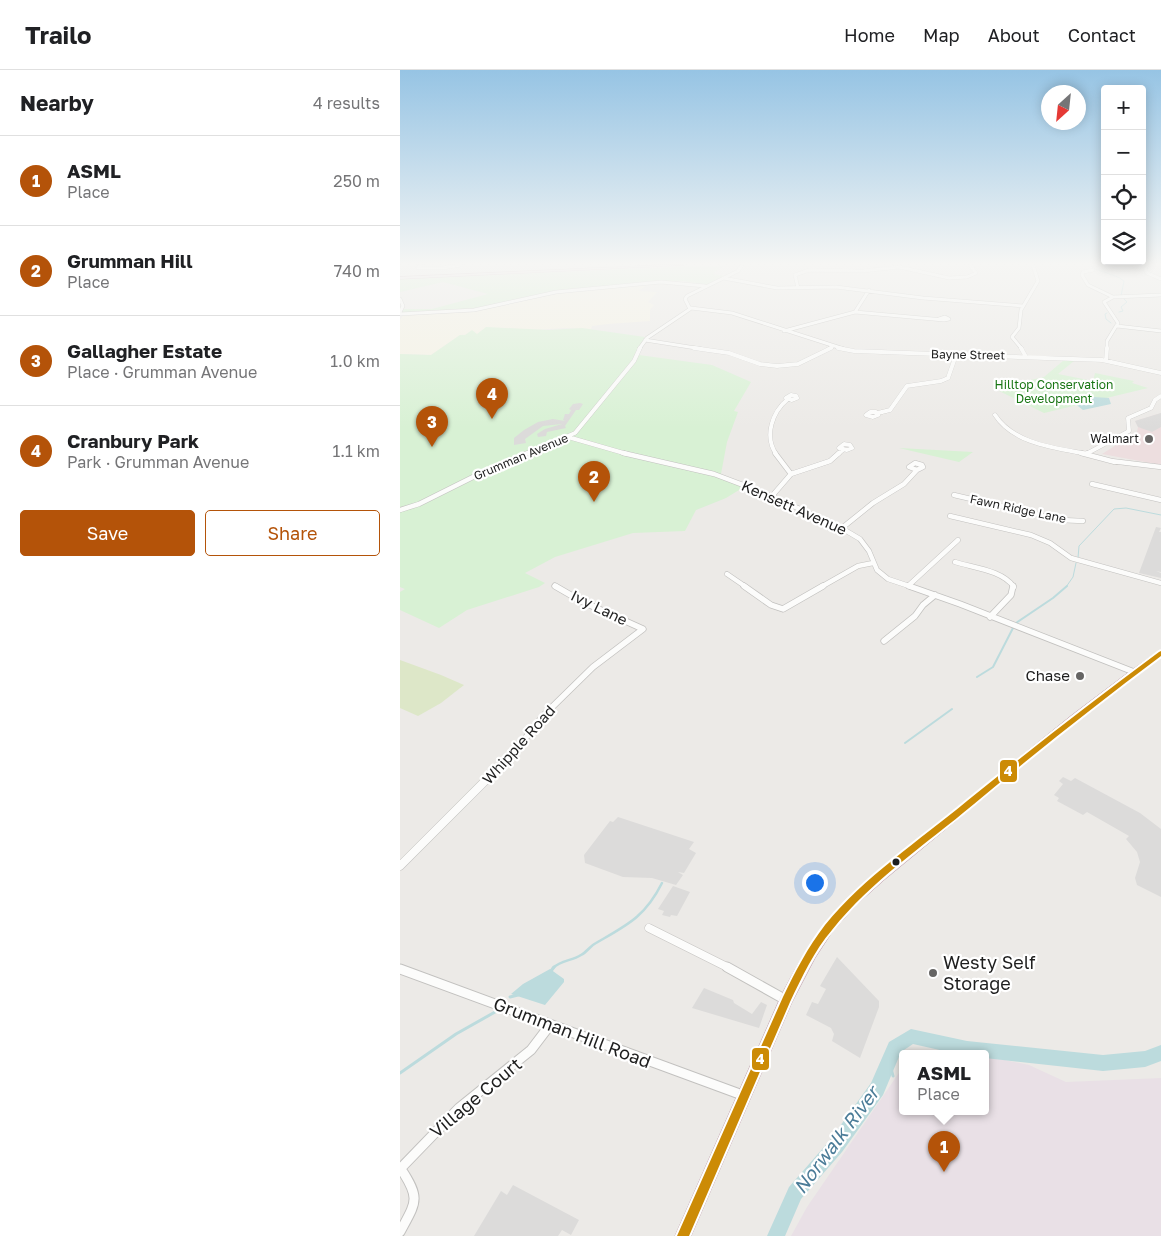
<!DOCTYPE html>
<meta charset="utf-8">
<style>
body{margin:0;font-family:"Golos Text",sans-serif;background:#f2f2f2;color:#202124}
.controls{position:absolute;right:15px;top:15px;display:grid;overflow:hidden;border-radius:5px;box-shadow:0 2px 12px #0003}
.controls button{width:45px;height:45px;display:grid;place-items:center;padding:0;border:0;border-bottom:1px solid #e0e0e0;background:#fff;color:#202124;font:25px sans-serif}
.compass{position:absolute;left:641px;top:15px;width:45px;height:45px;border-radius:50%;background:#fff;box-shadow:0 2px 12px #0003;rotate:207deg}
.you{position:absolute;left:414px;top:812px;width:18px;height:18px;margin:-12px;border:4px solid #fff;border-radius:50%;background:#1a73e8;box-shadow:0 0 0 8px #1a73e833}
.badge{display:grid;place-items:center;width:32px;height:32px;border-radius:50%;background:#b45309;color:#fff;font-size:16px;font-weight:700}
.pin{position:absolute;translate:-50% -41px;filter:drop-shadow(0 1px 2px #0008)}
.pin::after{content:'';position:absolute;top:26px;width:18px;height:15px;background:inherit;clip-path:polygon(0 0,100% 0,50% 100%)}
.popup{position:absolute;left:499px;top:980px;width:90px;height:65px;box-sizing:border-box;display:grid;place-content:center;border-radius:5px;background:#fff;filter:drop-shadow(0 1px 4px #0005);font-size:16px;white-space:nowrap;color:#757577}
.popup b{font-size:19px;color:#202124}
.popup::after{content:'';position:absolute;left:50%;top:100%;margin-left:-10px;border:10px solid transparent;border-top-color:#fff}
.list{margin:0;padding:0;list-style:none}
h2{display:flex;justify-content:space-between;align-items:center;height:65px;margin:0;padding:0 20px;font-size:21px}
h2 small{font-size:16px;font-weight:400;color:#757577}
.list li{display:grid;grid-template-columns:32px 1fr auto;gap:15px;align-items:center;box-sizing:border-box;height:90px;padding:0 20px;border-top:1px solid #e0e0e0}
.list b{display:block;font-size:19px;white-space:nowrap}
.list p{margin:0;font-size:16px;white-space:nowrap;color:#757577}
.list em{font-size:16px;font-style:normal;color:#757577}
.actions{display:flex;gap:10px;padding:15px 20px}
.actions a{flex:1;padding:11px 0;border:1px solid #b45309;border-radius:5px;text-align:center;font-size:18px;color:#b45309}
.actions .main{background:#b45309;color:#fff}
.icon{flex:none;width:28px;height:28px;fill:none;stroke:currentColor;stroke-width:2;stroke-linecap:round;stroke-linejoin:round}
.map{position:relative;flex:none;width:761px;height:1166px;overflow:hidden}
header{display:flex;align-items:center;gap:30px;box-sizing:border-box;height:70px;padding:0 25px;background:#fff;border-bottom:1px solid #e0e0e0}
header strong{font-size:24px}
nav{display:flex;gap:28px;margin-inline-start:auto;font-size:18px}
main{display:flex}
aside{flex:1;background:#fff}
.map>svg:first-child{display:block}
.commercial{fill:#eddedf}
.industrial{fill:#e9e0e6}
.education{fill:#f5f2e3}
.grass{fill:#dde7c8}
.park{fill:#d8f1d4}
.parking{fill:#dcdbda}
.water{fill:#bcdbdd}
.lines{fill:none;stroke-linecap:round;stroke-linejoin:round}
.stream-far3{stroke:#bcdbdd;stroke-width:1}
.stream-far2{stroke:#bcdbdd;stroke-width:2}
.stream-far1{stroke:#bcdbdd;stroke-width:2.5}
.stream{stroke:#bcdbdd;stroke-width:3}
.river{fill:#bcdbdd;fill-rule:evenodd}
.minor-far5-casing{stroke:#c2c1bf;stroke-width:4}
.minor-far4-casing{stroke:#c2c1bf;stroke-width:4.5}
.minor-far3-casing{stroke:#c2c1bf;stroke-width:5.5}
.minor-far2-casing{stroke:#c2c1bf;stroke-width:7}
.minor-far1-casing{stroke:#c2c1bf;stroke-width:9}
.minor-casing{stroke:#c2c1bf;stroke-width:11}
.highway-casing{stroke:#bfa0ad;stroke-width:1}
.minor-far5{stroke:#fcfcfb;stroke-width:3}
.minor-far4{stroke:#fcfcfb;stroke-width:4}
.minor-far3{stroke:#fcfcfb;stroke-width:4.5}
.minor-far2{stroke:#fcfcfb;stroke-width:5.5}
.minor-far1{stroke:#fcfcfb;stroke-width:8}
.minor{stroke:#fcfcfb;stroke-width:9}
.highway{fill:#e9dfe2;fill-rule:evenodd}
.bus-1-casing{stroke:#fff;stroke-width:4}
.bus-1{fill:#cc8b06;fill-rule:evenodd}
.poi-dot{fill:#666564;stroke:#fff;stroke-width:2}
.bus-dot{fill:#1e1e1e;stroke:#fff;stroke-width:2}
.labels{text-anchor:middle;stroke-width:4.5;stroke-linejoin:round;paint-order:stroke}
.far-street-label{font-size:12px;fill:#1e1e1e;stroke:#fff}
.far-park-label{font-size:12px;fill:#187513;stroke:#fff}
.far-poi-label{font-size:12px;fill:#1e1e1e;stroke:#fff;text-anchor:end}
.street-label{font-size:15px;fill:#1e1e1e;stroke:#fff}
.poi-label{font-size:15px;fill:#1e1e1e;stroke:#fff;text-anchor:end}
.near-poi-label{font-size:18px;fill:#1e1e1e;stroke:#fff;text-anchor:start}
.near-street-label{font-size:18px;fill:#1e1e1e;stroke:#fff}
.near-water-label{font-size:19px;font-style:italic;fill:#4b7c98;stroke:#fff}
.line-badge{stroke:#fff;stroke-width:2}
.badge-label{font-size:14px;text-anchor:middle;font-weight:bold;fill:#fff}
</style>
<header>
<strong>Trailo</strong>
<nav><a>Home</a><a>Map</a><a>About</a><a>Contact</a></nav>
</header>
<main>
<aside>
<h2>Nearby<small>4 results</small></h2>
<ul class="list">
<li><span class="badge">1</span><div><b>ASML</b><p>Place</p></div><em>250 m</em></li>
<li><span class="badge">2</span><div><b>Grumman Hill</b><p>Place</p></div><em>740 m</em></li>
<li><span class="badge">3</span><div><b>Gallagher Estate</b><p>Place · Grumman Avenue</p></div><em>1.0 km</em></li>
<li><span class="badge">4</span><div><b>Cranbury Park</b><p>Park · Grumman Avenue</p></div><em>1.1 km</em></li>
</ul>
<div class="actions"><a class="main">Save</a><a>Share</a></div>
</aside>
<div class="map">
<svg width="761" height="1166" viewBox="0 0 761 1166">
<rect width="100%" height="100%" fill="#eceae7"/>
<path class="commercial" d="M 761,343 L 761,395 L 702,384 L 737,362 L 738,357 L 735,351 Z"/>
<path class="industrial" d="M 585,986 L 629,995 L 666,1012 L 761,1008 L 761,1166 L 391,1166 L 407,1137 L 503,997 L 503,1041 L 585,1041 Z"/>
<path class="education" d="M 249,214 L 238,221 L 257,222 L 248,232 L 254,235 L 250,240 L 250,251 L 208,254 L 192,256 L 191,259 L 164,258 L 60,265 L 31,285 L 0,284 L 0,250 L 3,245 L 73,242 L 161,223 Z"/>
<path class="grass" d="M 0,590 L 41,605 L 64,615 L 41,633 L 18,646 L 0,638 Z"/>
<path class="park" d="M 322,195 L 324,195 L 313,204 L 330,207 L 309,215 L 283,211 L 259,211 L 156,222 L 82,239 L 1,243 L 4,239 L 32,239 L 88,224 L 43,212 L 0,222 L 0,209 Z
M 86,257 L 149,260 L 182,258 L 245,267 L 233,289 L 187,346 L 239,285 L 312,295 L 351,312 L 334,341 L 338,342 L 327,372 L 321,404 L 243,387 L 309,404 L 344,417 L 326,428 L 296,440 L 285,461 L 233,463 L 155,487 L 125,503 L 145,513 L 139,517 L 67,540 L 39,558 L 0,540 L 0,522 L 5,519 L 0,517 L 0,441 L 23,431 L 0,438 L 0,284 L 31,285 L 60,265 L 65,265 L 72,260 L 77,264 Z
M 664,290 L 674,291 L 658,304 L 693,311 L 695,303 L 734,311 L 732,313 L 748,318 L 644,343 L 599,321 L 612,314 L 644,307 Z
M 499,378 L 573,382 L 559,392 Z"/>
<path class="parking" d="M 180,333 L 183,334 L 179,340 L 176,340 L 165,356 L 166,358 L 147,362 L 146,366 L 138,367 L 137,364 L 145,359 L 162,354 L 143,356 L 125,369 L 126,373 L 114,375 L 114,368 L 124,360 L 138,352 L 153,349 L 165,351 L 163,350 L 165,344 L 169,344 L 171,340 L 169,339 L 173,334 Z
M 761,343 L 761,357 L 752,362 L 738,357 L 735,351 Z
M 756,457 L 761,458 L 759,462 L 761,462 L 761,502 L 756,501 L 761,503 L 761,508 L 739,503 Z
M 663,707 L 671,711 L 675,708 L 740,743 L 761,759 L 761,827 L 737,815 L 735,808 L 740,792 L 737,782 L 726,769 L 729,766 L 687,742 L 683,745 L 657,731 L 659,728 L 654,725 L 663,714 L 659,711 Z
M 218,747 L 294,772 L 289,779 L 296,783 L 284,803 L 278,802 L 283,805 L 276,815 L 252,808 L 223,807 L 185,793 L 184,785 L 210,751 L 213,752 Z
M 273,816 L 290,822 L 277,846 L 271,845 L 270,847 L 262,845 L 264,841 L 258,839 Z
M 437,887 L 479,931 L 479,937 L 460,988 L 432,971 L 434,964 L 431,958 L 406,945 L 412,932 L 418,934 L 426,919 L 420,916 Z
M 304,918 L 333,930 L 334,933 L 352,944 L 361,932 L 367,935 L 359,958 L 292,938 Z
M 113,1115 L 179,1150 L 171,1165 L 162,1160 L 158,1166 L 74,1166 L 101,1121 L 107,1125 Z"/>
<path class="water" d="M 694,327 L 709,328 L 711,334 L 683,340 L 674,333 L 676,329 Z
M 150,899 L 164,909 L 164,912 L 145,935 L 111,924 L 123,914 Z"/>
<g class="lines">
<path class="stream-far3" d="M 689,195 C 700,203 714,203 724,211 L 721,226
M 719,242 L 723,241 L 721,237 L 727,232 L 724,229
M 707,243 L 705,244 L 706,249 L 711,253
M 678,488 L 679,476 L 714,439 L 726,438 L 761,445
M 666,517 L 673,507 L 676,493"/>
<path class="stream-far2" d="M 616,553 L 653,528 L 667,516
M 577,607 L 593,597 L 613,558
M 505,673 L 552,639"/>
<path class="stream-far1" d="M 153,898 C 161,890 172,891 181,885 C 187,882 190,876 196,873 C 227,855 245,847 262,813"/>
<path class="stream" d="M 151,901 L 154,897
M 110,927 L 118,925
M 489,990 L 493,1006
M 0,1003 L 56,964 L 95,942"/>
<path class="river" d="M 511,959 L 567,971 L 703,985 L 745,981 L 761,975 L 761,991 L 745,997 L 703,1001 L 585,988 L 585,983 L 553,983 L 513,974 L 501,982 L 483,1025 L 442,1082 L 401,1129 L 385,1166 L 367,1166 L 389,1117 L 430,1070 L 471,1013 L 489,972 Z"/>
<g class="minor-far5-casing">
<path id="minor-far5" d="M 21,195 L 18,198 L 42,198 L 61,195
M 747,195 L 745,199 L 747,203 L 761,209
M 689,201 L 693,200 L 683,202 L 682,205 L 688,215 L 713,227
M 323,208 L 377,218 L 436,217 L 523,228 L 623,236
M 398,218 L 395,205 L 409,200 L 463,201 L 499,197 L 549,208 L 567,207 L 576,203 L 570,195
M 0,229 L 3,236 L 0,242
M 291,238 L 332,243 L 444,279
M 455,242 L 544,250 L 549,249 L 545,247 L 539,249
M 0,244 L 74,240 L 156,222 L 261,212 L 305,216
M 717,256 L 761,261
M 384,261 L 455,242 L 469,220
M 245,270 L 302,279
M 239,279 L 247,268 L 290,239 L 285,229 L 287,226 L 338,201 L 342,195
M 428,279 L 432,277
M 622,279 L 612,267 L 619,258 L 621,240 L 638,211 L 633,195
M 707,279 L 707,271 L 718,253 L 704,232 L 713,227 L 761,225"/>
</g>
<g class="minor-far4-casing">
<path id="minor-far4" d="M 294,278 L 329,283 L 360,294 L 377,296 L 398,294 L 431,278
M 438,278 L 454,281 L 702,290 L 761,303
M 621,278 L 626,287
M 706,291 L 707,278
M 391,325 L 396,326 L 397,328 L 392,330 L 386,328 Z
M 470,342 L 476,342 L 478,345 L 473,347 L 466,345 Z
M 478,343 L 490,340 L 507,316 L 541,311 L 548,308 L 556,285
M 595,345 C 614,374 655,378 687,384
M 168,367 L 227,384
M 444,374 L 450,375 L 452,378 L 447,380 L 439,378 Z
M 125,384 L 175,363 L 234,291 L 240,278
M 376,384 C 364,366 372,342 388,329
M 438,384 L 443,380
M 686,384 L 729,361 L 728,348 L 751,338 L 755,330 L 761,326"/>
</g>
<g class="minor-far3-casing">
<path id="minor-far3" d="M 223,383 L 314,404 L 364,423 L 438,456 L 460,469 L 469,481 L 477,500 L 488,509 L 512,517
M 681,383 L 715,392
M 686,384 L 688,383
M 711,391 L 761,397
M 515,393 L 522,395 L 523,397 L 517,400 L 509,397 Z
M 391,404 L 430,391 L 439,383
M 692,414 L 761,430
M 554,425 L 661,450 L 683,451
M 372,426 L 391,404 L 375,383
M 0,440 L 19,434 L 81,403 L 128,383
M 550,446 L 631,465 L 650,473 L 671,488 L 761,513
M 442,458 L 473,433 L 504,414 L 517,400
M 555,492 C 574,498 602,500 614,517
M 327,504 L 346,517
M 155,516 L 157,517
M 508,516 L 558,470
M 421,517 L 458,496 L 473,493"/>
</g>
<g class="minor-far2-casing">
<path id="minor-far2" d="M 344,516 L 371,535 L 383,539 L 423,516
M 509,516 L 560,534 L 734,602
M 590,547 L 611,525 L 613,516
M 484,571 L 515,546 L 523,535 L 535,525
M 111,686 L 144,645 L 193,597 L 243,559 L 181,531 L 155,516"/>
</g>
<g class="minor-far1-casing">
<path id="minor-far1" d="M 0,796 L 112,684
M 249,858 L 329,898"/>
</g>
<g class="minor-casing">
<path id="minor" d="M 327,897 L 386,930
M 0,899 L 345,1026
M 0,1099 L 59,1038 L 131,980 L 150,955
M 0,1162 C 16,1132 21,1129 1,1099"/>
</g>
<g class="highway-casing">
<path id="highway" d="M 262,195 L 284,195 L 0,209 L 0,207 Z
M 761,580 L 761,587 L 651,672 L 484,810 L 456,835 L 432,862 L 415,888 L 392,932 L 291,1166 L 275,1166 L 381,926 C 408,873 431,842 476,803 L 672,645 L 729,602 Z"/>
</g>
<use href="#minor-far5" class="minor-far5"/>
<use href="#minor-far4" class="minor-far4"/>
<use href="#minor-far3" class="minor-far3"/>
<use href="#minor-far2" class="minor-far2"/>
<use href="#minor-far1" class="minor-far1"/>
<use href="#minor" class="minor"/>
<use href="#highway" class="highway"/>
<g class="bus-1-casing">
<path id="bus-1" d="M 761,581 L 761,586 C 697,634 635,683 574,734 C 525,775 472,810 432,860 C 414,881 402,907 390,932 L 289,1166 L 277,1166 L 383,927 C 395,902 408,877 425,855 C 465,806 519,771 567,731 C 630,680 694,630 759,582 Z"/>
</g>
<use href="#bus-1" class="bus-1"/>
</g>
<linearGradient id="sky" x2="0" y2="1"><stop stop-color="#96c4e4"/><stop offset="0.54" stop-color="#f6f6f4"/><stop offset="1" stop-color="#f6f6f4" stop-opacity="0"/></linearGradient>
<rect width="761" height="358" fill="url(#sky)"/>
<g class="poi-dot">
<circle cx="749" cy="369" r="5"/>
<circle cx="680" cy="606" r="5"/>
<circle cx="533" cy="903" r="5"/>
</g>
<circle class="bus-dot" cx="496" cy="792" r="4.5"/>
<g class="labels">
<g class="far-street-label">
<text transform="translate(568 285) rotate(1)" y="4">Bayne Street</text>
<text transform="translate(121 387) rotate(-23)" y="4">Grumman Avenue</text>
<text transform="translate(618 439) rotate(12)" y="4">Fawn Ridge Lane</text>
</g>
<g class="far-park-label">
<text x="654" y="319">Hilltop Conservation<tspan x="654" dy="14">Development</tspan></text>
</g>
<g class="far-poi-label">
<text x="739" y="373">Walmart</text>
</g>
<g class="street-label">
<text transform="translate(394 438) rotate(24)" y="5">Kensett Avenue</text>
<text transform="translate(199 538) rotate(26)" y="5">Ivy Lane</text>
<text transform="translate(119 675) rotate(-48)" y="5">Whipple Road</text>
</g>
<g class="poi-label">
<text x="670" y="611">Chase</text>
</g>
<g class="near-poi-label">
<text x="543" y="899">Westy Self<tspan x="543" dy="21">Storage</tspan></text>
</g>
<g class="near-street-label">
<text transform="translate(172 963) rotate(21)" y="6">Grumman Hill Road</text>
<text transform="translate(76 1028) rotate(-40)" y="6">Village Court</text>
</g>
<g class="near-water-label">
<text transform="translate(436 1070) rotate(-53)" y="7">Norwalk River</text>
</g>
</g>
<g class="line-badge">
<rect x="599" y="689" width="19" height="24" rx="5" fill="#cc8b06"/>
<rect x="351" y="977" width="19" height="24" rx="5" fill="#cc8b06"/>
</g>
<g class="badge-label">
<text x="608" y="706">4</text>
<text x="360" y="994">4</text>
</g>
</svg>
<div class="controls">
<button>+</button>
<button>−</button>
<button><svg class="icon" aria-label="locate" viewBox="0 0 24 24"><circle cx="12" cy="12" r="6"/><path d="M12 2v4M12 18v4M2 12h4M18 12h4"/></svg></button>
<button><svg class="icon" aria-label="layers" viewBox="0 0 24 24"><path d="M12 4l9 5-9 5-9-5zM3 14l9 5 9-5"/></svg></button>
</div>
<svg class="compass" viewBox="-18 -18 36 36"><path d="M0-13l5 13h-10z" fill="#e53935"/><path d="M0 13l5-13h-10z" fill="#757577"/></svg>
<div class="you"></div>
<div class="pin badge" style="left:544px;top:1102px">1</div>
<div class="popup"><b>ASML</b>Place</div>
<div class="pin badge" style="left:194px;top:432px">2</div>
<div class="pin badge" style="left:32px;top:377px">3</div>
<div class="pin badge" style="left:92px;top:349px">4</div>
</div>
</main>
